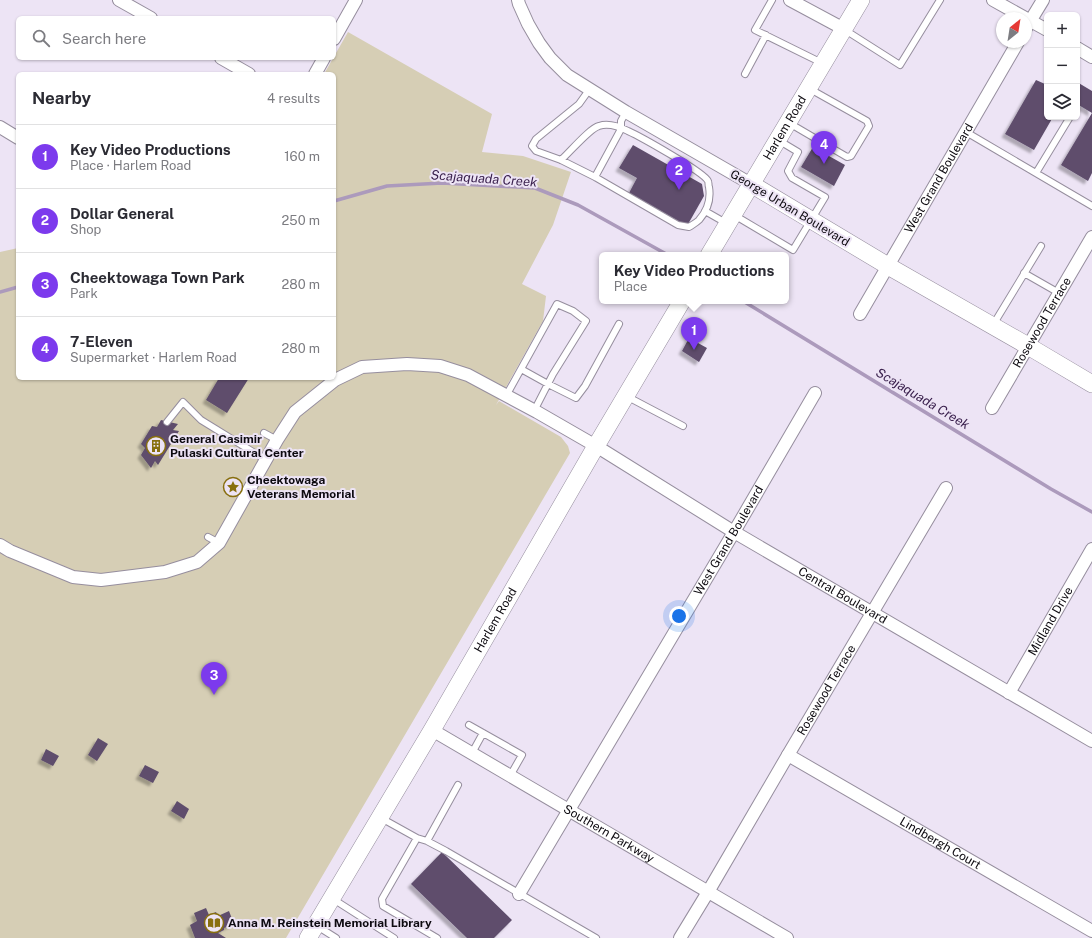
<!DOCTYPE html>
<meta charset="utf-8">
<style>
body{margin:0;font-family:"Public Sans",sans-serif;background:#f7f7f7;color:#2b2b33}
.controls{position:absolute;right:12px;top:12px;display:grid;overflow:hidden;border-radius:6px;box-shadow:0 1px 3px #0004}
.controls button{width:36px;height:36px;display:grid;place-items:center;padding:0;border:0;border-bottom:1px solid #e1e1e2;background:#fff;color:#2b2b33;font:20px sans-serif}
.compass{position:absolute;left:996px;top:12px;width:36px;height:36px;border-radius:50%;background:#fff;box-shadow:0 1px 3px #0004;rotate:30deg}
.you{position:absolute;left:679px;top:616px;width:14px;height:14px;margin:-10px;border:3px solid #fff;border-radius:50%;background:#1a73e8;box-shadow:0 0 0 6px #1a73e833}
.badge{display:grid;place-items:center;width:26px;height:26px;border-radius:50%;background:#7c3aed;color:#fff;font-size:13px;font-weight:700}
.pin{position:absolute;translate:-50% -33px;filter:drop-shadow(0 1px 2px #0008)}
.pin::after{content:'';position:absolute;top:21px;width:14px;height:12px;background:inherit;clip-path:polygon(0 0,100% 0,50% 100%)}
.popup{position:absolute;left:599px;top:252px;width:190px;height:52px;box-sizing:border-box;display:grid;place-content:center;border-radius:6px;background:#fff;filter:drop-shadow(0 1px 3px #0005);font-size:13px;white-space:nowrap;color:#7c7c81}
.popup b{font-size:15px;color:#2b2b33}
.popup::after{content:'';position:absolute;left:50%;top:100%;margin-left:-8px;border:8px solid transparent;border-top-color:#fff}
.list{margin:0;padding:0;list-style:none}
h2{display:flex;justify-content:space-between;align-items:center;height:52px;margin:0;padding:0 16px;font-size:17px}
h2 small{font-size:13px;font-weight:400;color:#7c7c81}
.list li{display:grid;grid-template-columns:26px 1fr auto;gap:12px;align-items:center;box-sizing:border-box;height:64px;padding:0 16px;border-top:1px solid #e1e1e2}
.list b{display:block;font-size:15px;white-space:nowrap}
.list p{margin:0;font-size:13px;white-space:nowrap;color:#7c7c81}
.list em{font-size:13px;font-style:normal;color:#7c7c81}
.icon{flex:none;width:22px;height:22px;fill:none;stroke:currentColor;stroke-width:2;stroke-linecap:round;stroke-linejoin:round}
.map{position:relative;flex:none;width:1092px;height:938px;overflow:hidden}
.search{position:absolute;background:#fff;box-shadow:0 1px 3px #0004;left:16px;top:16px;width:320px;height:44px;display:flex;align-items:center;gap:10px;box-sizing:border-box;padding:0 14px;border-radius:6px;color:#7c7c81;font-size:15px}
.panel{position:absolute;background:#fff;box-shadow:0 1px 3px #0004;left:16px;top:72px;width:320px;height:308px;border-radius:6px}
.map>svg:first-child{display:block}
.green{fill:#d6ceb5}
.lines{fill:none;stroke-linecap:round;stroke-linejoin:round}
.stream{stroke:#ac9abc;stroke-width:3.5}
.building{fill:#5e4e6c;filter:url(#shadow)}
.lane-casing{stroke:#968e9e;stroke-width:8}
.street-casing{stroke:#968e9e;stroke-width:14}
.secondary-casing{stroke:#968e9e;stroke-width:18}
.lane{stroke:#fff;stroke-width:6}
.street{stroke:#fff;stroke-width:12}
.secondary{stroke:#fff;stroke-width:17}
.labels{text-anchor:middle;stroke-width:4;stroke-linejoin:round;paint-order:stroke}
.street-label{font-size:12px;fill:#0d0a10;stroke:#ede4f5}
.poi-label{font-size:12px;font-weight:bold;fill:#0d0a10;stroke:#ede4f5;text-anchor:start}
.water-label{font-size:13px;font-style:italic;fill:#3a204d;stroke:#ede4f5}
</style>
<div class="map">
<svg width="1092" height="938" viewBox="0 0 1092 938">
<defs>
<filter id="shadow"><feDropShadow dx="-3.5" dy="3.5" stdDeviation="1" flood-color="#0004"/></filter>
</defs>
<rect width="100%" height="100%" fill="#ede4f5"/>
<path class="green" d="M 348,32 L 492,114 L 482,152 L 523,156 L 571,172 L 553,225 L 522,284 L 546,296 L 543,321 L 496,405 L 499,401 L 561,437 L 568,446 L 570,453 L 286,938 L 0,938 L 0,252 L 18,248 L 18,378 L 334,378 L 334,74 L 324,74 Z"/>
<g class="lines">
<path class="stream" d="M 334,201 L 387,186 L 442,183 L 535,188 L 578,205 L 668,255
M 0,292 L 18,287
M 743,301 L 1051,489 L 1092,512"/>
</g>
<path class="building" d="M 1036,80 L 1045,84 L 1047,80 L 1047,117 L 1053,117 L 1034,150 L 1005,134 Z
M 1077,82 L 1092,91 L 1092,113 L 1077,104 Z
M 1092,113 L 1092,173 L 1088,181 L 1061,165 Z
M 633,145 L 702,184 L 704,196 L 687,226 L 629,193 L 637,178 L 619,168 Z
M 813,147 L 845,165 L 834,186 L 801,167 Z
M 689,338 L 707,348 L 699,362 L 682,351 Z
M 219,378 L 249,378 L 227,413 L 206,400 Z
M 161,420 L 178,424 L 173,430 L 179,431 L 158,465 L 155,461 L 151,468 L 141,455 L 145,448 L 141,444 L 152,426 L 157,427 Z
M 98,738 L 108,744 L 97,761 L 88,755 Z
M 46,749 L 59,756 L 53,766 L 41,760 Z
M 145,765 L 159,772 L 153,783 L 139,776 Z
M 177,801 L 189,809 L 184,819 L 171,811 Z
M 442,852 L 512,920 L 494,938 L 467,938 L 411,884 Z
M 206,908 L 209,915 L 216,912 L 218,916 L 229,911 L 234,924 L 224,928 L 224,930 L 218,933 L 226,938 L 195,938 L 190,925 L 197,921 L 194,913 Z"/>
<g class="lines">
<g class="lane-casing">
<path id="lane" d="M 772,0 L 755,30 L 822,63
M 845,30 L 900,65 L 940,0
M 745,74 L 766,35
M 789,123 L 847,157 L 851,156 L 869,126 L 867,121 L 810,89
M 966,132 L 1092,206
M 561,160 C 569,153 590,128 599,126 C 608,123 620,127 628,131 C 639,136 704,172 708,181 C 709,182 708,185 709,187 C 711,199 707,211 699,220 C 696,223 692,225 689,227 L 678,225 L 595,177 L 561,160 L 536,151 L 532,146 L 536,139 L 579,104 L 589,90
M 1036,173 L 1070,117
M 595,177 L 621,129 L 621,121 L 626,112
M 705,211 L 726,223
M 734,215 L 793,250 L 825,197 L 792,178 L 788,171 L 798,152 L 778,140
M 1024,273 L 1059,293
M 993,325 L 1041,246
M 521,369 L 548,384 L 576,398 L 585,386 L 619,324
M 506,396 L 557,304 L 573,311 L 586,321 L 553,374 L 534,411
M 628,397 L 683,426
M 167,422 L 183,402 L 201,420 L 266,460
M 264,433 L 277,440
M 208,537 L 219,543
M 469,725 L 522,755 L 510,776
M 472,753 L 483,733
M 381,818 L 417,838 L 427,841 L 446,851 L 596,938
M 417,838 L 382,899 L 383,906 L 437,938
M 427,841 L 458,785
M 333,899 L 394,938
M 317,926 L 336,938"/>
</g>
<g class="street-casing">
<g id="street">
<path d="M 119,0 L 151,18"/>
<path d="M 518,0 L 519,4 L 528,24 L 539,43 L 550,58 L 567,75 L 626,112 L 751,184"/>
<path d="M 790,0 L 844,29"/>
<path d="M 993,0 L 1047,30"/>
<path d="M 1026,28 L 1043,0"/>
<path d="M 334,39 L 356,0"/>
<path d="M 1077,48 L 1092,57"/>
<path d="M 221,58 L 249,74"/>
<path d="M 315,74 L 324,58"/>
<path d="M 0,127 L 18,138"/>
<path id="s1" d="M 860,314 L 1018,42"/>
<path id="s2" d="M 992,408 L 1092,237"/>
<path id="s3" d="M 0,545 L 10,551 L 73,577 L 101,580 L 165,572 L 197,562 L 219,543 L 277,440 L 295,412 L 335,380 L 362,367 L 407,364 L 440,366 L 468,375 L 537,412 L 596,446 L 734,532 L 1092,741"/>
<path id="s4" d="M 1009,693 L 1092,549"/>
<path id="s5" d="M 432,730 L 787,938"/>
<path id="s6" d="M 788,755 L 1092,931"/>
<path id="s7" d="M 519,894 L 734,532 L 815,393"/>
<path id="s8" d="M 680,938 L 708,892 L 788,755 L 946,488"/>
</g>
</g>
<g class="secondary-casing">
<g id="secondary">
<path d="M 751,184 L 888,266 L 1028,346 L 1092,384"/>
<path id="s9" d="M 709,255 L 861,0"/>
<path id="s10" d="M 308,938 L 432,730 L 596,446 L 682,301"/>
</g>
</g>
<use href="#lane" class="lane"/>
<use href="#street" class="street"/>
<use href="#secondary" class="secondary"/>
</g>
<defs>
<g id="building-ring" transform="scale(1)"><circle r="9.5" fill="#ede4f5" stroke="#886f0f" stroke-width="1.5"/><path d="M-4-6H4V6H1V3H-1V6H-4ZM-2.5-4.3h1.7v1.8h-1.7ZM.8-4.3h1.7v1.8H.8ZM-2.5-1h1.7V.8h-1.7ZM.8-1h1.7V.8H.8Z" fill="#886f0f"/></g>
<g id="sight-ring" transform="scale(1)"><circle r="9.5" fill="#ede4f5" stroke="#886f0f" stroke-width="1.5"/><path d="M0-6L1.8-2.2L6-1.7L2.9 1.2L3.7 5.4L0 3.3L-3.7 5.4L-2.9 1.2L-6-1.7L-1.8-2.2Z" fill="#886f0f"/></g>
<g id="library-ring" transform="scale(1)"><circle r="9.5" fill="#ede4f5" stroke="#886f0f" stroke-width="1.5"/><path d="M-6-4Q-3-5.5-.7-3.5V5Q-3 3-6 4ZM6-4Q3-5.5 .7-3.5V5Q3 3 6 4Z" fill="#886f0f"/></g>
</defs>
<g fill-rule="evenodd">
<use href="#building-ring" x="156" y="446"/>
<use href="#sight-ring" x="233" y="487"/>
<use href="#library-ring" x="214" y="923"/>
</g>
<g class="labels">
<g class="street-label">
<text dy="4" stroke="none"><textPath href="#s9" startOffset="148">Harlem Road</textPath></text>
<text dy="4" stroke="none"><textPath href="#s1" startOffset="157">West Grand Boulevard</textPath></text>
<text transform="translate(790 208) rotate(31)" y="4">George Urban Boulevard</text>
<text dy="4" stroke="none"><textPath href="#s2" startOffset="99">Rosewood Terrace</textPath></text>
<text dy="4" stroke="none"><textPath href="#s7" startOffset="411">West Grand Boulevard</textPath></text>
<text dy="4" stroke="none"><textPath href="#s3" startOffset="1010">Central Boulevard</textPath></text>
<text dy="4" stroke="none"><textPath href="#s10" startOffset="369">Harlem Road</textPath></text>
<text dy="4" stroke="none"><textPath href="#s4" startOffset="83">Midland Drive</textPath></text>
<text dy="4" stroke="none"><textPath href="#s8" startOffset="288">Rosewood Terrace</textPath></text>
<text dy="4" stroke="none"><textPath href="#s5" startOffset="205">Southern Parkway</textPath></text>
<text dy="4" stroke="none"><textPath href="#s6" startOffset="176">Lindbergh Court</textPath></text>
</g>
<g class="poi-label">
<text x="170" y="443">General Casimir<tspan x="170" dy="14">Pulaski Cultural Center</tspan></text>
<text x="247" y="484">Cheektowaga<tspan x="247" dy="14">Veterans Memorial</tspan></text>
<text x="228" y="927">Anna M. Reinstein Memorial Library</text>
</g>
<g class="water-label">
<text transform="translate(484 178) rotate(4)" y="5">Scajaquada Creek</text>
<text transform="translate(923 398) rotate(31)" y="5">Scajaquada Creek</text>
</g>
</g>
</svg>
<div class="controls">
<button>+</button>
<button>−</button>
<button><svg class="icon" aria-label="layers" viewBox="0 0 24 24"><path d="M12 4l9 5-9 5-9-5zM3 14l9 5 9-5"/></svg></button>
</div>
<svg class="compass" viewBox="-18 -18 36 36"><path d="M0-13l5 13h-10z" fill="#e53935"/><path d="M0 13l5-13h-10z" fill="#7c7c81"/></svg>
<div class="you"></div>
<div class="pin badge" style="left:694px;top:350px">1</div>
<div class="popup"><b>Key Video Productions</b>Place</div>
<div class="pin badge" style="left:679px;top:190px">2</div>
<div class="pin badge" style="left:214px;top:695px">3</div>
<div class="pin badge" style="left:824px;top:164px">4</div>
<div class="search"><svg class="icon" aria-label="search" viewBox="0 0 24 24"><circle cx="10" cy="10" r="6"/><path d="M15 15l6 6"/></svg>Search here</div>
<section class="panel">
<h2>Nearby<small>4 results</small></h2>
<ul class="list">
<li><span class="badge">1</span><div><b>Key Video Productions</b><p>Place · Harlem Road</p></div><em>160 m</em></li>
<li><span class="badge">2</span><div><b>Dollar General</b><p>Shop</p></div><em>250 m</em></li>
<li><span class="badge">3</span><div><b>Cheektowaga Town Park</b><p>Park</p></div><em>280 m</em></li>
<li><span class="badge">4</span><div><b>7-Eleven</b><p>Supermarket · Harlem Road</p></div><em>280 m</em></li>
</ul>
</section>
</div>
